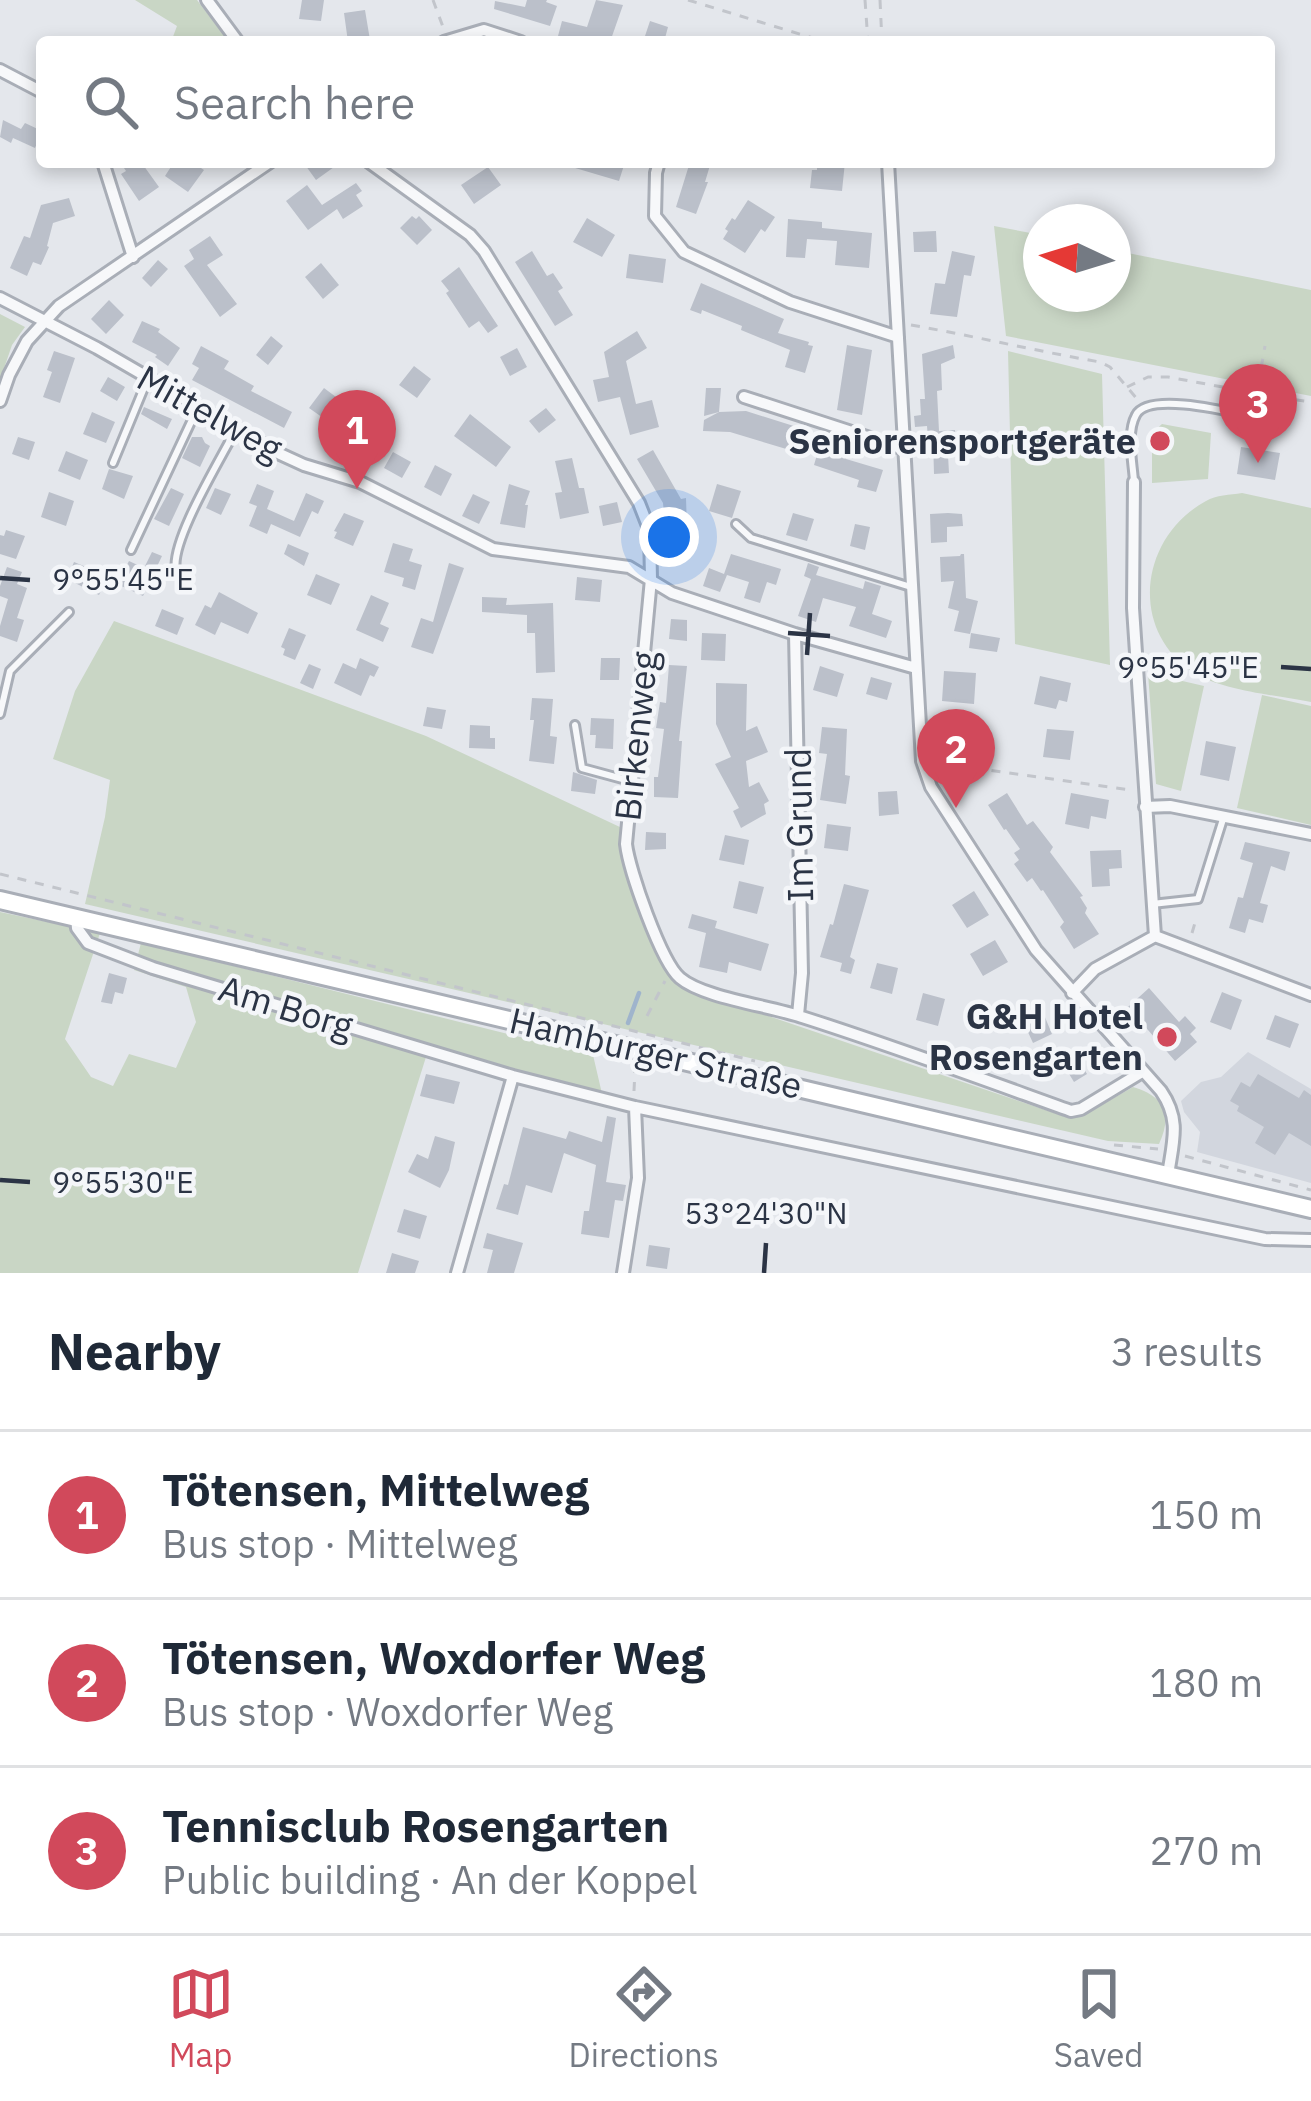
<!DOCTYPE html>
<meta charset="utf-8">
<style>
body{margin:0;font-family:"IBM Plex Sans",sans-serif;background:#f6f6f7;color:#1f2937}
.compass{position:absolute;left:1023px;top:204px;width:108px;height:108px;border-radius:50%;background:#fff;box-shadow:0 6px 18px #0003;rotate:274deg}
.you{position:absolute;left:669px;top:537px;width:42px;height:42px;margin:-30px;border:9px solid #fff;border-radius:50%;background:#1a73e8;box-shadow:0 0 0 18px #1a73e833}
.badge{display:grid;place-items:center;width:78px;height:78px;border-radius:50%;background:#d1495b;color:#fff;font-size:39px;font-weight:700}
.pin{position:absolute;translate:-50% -99px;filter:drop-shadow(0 3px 6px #0008)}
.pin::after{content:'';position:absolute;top:63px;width:42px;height:36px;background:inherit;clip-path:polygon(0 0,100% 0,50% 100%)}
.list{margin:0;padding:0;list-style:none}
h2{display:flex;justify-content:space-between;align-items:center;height:156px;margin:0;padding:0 48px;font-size:51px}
h2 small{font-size:39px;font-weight:400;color:#747a83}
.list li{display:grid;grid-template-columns:78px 1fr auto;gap:36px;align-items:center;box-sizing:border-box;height:168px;padding:0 48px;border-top:3px solid #e0e1e3}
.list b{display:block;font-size:45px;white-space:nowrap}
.list p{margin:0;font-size:39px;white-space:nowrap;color:#747a83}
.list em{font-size:39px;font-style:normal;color:#747a83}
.icon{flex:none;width:66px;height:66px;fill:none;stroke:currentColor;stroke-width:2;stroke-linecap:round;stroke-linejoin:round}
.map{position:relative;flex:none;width:1311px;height:1273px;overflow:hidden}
.search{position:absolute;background:#fff;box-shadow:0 6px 18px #0003;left:36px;right:36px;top:36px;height:132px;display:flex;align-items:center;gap:30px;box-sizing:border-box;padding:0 42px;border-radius:12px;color:#747a83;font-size:45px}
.sheet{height:660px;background:#fff}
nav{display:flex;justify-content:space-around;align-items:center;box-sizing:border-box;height:168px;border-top:3px solid #e0e1e3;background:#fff;font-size:33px;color:#747a83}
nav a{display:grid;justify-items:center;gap:6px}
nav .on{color:#d1495b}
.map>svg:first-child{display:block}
.built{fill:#d2d6de}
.green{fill:#c9d6c5}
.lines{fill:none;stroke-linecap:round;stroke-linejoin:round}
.stream{stroke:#9fb4cc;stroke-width:4.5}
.building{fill:#bbc0ca}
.lane-casing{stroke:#a9aeb7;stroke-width:12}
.street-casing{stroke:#a9aeb7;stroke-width:16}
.secondary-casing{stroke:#a9aeb7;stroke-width:22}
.path{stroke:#c2c5cb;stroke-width:3;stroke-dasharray:9 9;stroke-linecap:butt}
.lane{stroke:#f7f8fa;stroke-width:6}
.street{stroke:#f7f8fa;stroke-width:10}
.secondary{stroke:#fff;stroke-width:16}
.ticks{fill:none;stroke:#2b3445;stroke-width:4.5}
.poi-dot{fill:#d1495b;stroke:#f4f6f9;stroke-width:4.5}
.labels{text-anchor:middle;stroke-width:9;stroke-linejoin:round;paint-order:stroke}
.street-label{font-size:36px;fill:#2b3445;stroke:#f4f6f9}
.poi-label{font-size:36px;font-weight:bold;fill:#2b3445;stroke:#f4f6f9;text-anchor:end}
.ticks-label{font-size:30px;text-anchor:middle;fill:#2b3445;stroke:#f4f6f9;stroke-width:9;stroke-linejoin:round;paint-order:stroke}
</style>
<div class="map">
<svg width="1311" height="1273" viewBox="0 0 1311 1273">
<rect width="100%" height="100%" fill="#e4e7ec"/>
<path class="built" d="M 1248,1052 L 1311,1089 L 1311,1183 L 1197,1152 L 1200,1132 L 1184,1112 L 1181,1101 L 1201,1082 L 1221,1077 Z"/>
<path class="green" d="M 135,0 L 197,0 L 229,42 L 171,42 L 177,26 Z
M 994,226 L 1041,235 L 1041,294 L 1113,294 L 1113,250 L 1311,290 L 1311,396 L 1006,336 Z
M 0,314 L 25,327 L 12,345 L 0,380 Z
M 1008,351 L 1102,374 L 1110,665 L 1015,644 Z
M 1162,424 L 1211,433 L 1208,479 L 1152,483 L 1152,433 Z
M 1242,493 L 1311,508 L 1311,702 C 1276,695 1222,691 1193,672 C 1128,629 1140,537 1206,501 C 1216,495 1230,495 1242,493 Z
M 114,621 L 426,736 L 622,828 L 620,855 L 664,966 L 683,987 L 1066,1117 L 1091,1111 L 1133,1087 C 1164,1096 1173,1114 1159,1144 L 1108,1141 L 85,904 L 105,817 L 110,780 L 53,759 L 75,691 Z
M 1148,673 L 1204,686 L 1181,791 L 1156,784 Z
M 1262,695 L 1311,706 L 1311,825 L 1237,808 Z
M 0,912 L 100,933 L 65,1039 L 91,1077 L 113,1086 L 129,1054 L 176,1068 L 196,1022 L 186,987 L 134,970 L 141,943 L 593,1055 L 603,1098 L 426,1057 L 358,1273 L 0,1273 Z"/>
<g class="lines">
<path class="stream" d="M 628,1023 L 639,993"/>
</g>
<path class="building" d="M 302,0 L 324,0 L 321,21 L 299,19 Z
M 527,0 L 547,0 L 546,2 L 557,6 L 550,26 L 494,9 L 495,1 L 525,7 Z
M 596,0 L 623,5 L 610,42 L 582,42 L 558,36 L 562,21 L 587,27 Z
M 365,10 L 370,40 L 348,42 L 344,13 Z
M 650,21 L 668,27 L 664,42 L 643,42 Z
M 3,120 L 21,129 L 25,123 L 42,131 L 35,148 L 13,138 L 11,143 L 0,137 Z
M 120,162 L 141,162 L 159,187 L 139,201 L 121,174 L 126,171 Z
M 174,162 L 192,162 L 204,170 L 188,192 L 165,176 Z
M 303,162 L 341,162 L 316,180 Z
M 566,162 L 625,162 L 619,181 L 565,165 Z
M 690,162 L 711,162 L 705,182 L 708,182 L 696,214 L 676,207 Z
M 817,162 L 845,162 L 842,191 L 810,188 L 812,170 L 817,170 Z
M 488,167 L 501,185 L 474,204 L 461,185 Z
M 356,183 L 362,191 L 356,195 L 363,206 L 343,219 L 337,209 L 308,230 L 286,201 L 307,185 L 322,205 Z
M 69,198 L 75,216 L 53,223 L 47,246 L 49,247 L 41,265 L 33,262 L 27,276 L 10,268 L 24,236 L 30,238 L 41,205 Z
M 748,200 L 775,217 L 765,232 L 761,229 L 745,253 L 723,239 L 728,231 L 725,229 L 732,218 L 735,220 Z
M 412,216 L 416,219 L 419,216 L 432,230 L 417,245 L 400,228 Z
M 587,218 L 615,235 L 602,257 L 573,242 Z
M 788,219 L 822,222 L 822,228 L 872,233 L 869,268 L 835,265 L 837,241 L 807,239 L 805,258 L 786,257 Z
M 936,231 L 937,252 L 914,252 L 913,232 Z
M 210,236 L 223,255 L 207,265 L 237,304 L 220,317 L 184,266 L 194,259 L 189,250 Z
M 532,251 L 547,276 L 553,273 L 563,288 L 558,291 L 573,315 L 555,326 L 515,262 Z
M 952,251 L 975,256 L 971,276 L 964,275 L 957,317 L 930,314 L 935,283 L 945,284 Z
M 629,254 L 666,259 L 663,283 L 626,278 Z
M 158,260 L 168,269 L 151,287 L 142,278 Z
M 321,263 L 339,285 L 323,299 L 305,277 Z
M 459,267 L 498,326 L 488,333 L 479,321 L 469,328 L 446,293 L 449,291 L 441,281 Z
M 701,283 L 784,319 L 778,333 L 809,342 L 808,345 L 813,346 L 805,373 L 785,367 L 790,350 L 741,330 L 742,326 L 702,310 L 701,314 L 690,310 Z
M 109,300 L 124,315 L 106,334 L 91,319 Z
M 142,321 L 160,329 L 158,332 L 180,348 L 168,366 L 155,357 L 157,355 L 132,342 Z
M 637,331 L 647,348 L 626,361 L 636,404 L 652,400 L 659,427 L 630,435 L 620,397 L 598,402 L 593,380 L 609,377 L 604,352 Z
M 271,336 L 283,346 L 268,365 L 256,355 Z
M 847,345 L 872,350 L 862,415 L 837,410 Z
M 953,345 L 955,358 L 941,364 L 942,390 L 937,391 L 939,431 L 955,430 L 956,454 L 948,455 L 949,473 L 934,474 L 933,439 L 928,440 L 927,426 L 915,427 L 914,416 L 921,415 L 920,399 L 925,399 L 922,354 Z
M 201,346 L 229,361 L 224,369 L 254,386 L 251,391 L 292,412 L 284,428 L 192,380 L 199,368 L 192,364 Z
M 517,348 L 527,367 L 510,376 L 500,357 Z
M 54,351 L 75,358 L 60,403 L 43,397 L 52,372 L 47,370 Z
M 414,366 L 431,379 L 417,398 L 399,385 Z
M 108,377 L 125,387 L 117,401 L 100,391 Z
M 324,388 L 340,400 L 326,420 L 309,408 Z
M 706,388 L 721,388 L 719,412 L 704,416 Z
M 144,407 L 172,419 L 167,429 L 141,414 Z
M 546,408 L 556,420 L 539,433 L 529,421 Z
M 746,411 L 800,428 L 793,451 L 730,432 L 703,431 L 704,420 L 719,412 Z
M 92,412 L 115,422 L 106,443 L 83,434 Z
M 470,414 L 511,447 L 496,467 L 454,436 Z
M 18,437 L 35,442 L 29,460 L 12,454 Z
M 192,437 L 202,437 L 205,443 L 210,446 L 200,467 L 182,458 Z
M 821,441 L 849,450 L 846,459 L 883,470 L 876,492 L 857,487 L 859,480 L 814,465 Z
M 1241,447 L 1280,453 L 1275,480 L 1237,474 Z
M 653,450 L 681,499 L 686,498 L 688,557 L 669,556 L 670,523 L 665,524 L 663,503 L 637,459 Z
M 66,451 L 88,460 L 80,480 L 58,471 Z
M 393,452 L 411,462 L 402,478 L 384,468 Z
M 572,458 L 579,488 L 584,488 L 589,513 L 560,519 L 555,493 L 562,492 L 555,461 Z
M 435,465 L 452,474 L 441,496 L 424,487 Z
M 109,469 L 133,476 L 124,499 L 102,489 Z
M 257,484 L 274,491 L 267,509 L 294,521 L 306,493 L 324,501 L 318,514 L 312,511 L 300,537 L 271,524 L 267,534 L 249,526 L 257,506 L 249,503 Z
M 509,484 L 530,491 L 525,505 L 528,505 L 525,528 L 500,524 Z
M 717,484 L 741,491 L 732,518 L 709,511 Z
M 171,488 L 184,494 L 169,526 L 154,519 Z
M 215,488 L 231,494 L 221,515 L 206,508 Z
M 49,492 L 74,501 L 66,526 L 41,517 Z
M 473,494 L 490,502 L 479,524 L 462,516 Z
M 617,502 L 622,522 L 603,526 L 599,506 Z
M 344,513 L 364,521 L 353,546 L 334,538 L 337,532 L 334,531 Z
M 793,513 L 814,519 L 807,541 L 786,535 Z
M 948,513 L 962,514 L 963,526 L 947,527 L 947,542 L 931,543 L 930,514 Z
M 855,524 L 870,527 L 865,550 L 850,546 Z
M 6,530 L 25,536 L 16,559 L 0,554 L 0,535 L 4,536 Z
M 393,543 L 413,549 L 409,561 L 422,565 L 415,590 L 402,586 L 404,578 L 384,572 Z
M 288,544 L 309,553 L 304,566 L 284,554 Z
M 152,552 L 162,556 L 143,596 L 117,584 L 129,561 L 144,568 Z
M 731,554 L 781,569 L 776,585 L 767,582 L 760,603 L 744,598 L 749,582 L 727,575 L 720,592 L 703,586 L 709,568 L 724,574 Z
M 961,554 L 964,554 L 966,598 L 978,601 L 970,634 L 954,631 L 959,611 L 948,608 L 954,581 L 941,582 L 940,557 L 960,556 Z
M 74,562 L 108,576 L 99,595 L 67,579 Z
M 449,563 L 464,568 L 433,654 L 411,647 L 421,618 L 433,622 Z
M 808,563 L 819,567 L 816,575 L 863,589 L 865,581 L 881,586 L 872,614 L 892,621 L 886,638 L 849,626 L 856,607 L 823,598 L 816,622 L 798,616 L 811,579 L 804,576 Z
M 7,567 L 22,572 L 17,584 L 27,588 L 17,618 L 24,620 L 17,642 L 0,636 L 0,626 L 8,599 L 0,596 L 0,586 Z
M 316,574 L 340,584 L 331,605 L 307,595 Z
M 577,577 L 602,580 L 600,602 L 575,600 Z
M 219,592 L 258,613 L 248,634 L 221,622 L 215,635 L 195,625 L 205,605 L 211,608 Z
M 371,595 L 389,603 L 380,624 L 389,628 L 383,642 L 356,630 Z
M 482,597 L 507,598 L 506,605 L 553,603 L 555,672 L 536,673 L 535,633 L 527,633 L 527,615 L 482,612 Z
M 162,609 L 184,618 L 177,635 L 155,626 Z
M 671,619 L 687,620 L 687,641 L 669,639 Z
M 289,628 L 306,635 L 295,660 L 283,655 L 285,649 L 281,647 Z
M 702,633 L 726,634 L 725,661 L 701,660 Z
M 971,633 L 1000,638 L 997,652 L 969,648 Z
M 360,658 L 379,667 L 374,677 L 370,675 L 361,696 L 334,683 L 343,663 L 356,669 Z
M 601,658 L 620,658 L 619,680 L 600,680 Z
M 309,664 L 321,669 L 313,689 L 300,683 Z
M 669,665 L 687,666 L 679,741 L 682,741 L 678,798 L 654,797 L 654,777 L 658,777 L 664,729 L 656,728 L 660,702 L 666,703 Z
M 820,666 L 844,674 L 837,697 L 813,690 Z
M 944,671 L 976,673 L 974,704 L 942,701 Z
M 1040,676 L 1071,683 L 1067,702 L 1059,700 L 1056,709 L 1034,704 Z
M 871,677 L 892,683 L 887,700 L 866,694 Z
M 716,683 L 747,684 L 746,731 L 757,726 L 768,752 L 746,761 L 749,787 L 759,782 L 769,801 L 764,804 L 766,814 L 741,828 L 733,811 L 739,808 L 715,764 L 731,757 L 716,724 Z
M 532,698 L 553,699 L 550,736 L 557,737 L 554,764 L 529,761 L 534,720 L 530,720 Z
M 427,707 L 446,710 L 442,729 L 423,726 Z
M 591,718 L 614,719 L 613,749 L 595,748 L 596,735 L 590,735 Z
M 470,725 L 490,726 L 490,738 L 495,738 L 495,749 L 469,748 Z
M 822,727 L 847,729 L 845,775 L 850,776 L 846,804 L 820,800 L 827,754 L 819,753 Z
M 1047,729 L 1074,731 L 1070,760 L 1043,757 Z
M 1206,741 L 1236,747 L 1229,781 L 1200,775 Z
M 573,772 L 597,780 L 595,794 L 571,791 Z
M 897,791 L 899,814 L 879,816 L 878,792 Z
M 1007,793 L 1027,825 L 1033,821 L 1053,847 L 1050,852 L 1083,896 L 1080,897 L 1087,908 L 1085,913 L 1099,934 L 1074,949 L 1060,927 L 1064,922 L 1043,890 L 1041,891 L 1032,878 L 1027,882 L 1014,864 L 1019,860 L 1014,853 L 1020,849 L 1006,829 L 1004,830 L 988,805 Z
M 1071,793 L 1109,800 L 1106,819 L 1091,816 L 1089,829 L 1065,824 Z
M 827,824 L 851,827 L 848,851 L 824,848 Z
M 646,832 L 666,833 L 666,849 L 645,850 Z
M 725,835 L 749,840 L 744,865 L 719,860 Z
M 1245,842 L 1290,852 L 1285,871 L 1271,866 L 1260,903 L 1268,905 L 1263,923 L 1249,919 L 1245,933 L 1229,928 L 1238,897 L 1243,898 L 1253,863 L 1240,859 Z
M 1121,850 L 1122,868 L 1109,869 L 1110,886 L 1092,887 L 1090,851 Z
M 739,881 L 764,887 L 757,914 L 733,908 Z
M 844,884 L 869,890 L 850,957 L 855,960 L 851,974 L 840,971 L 842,963 L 820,957 L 830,924 L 833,925 Z
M 974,891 L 989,915 L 967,928 L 952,905 Z
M 692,914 L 717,921 L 715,928 L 769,944 L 761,971 L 729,962 L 727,973 L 699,967 L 706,933 L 688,928 Z
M 995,940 L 1008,962 L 983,976 L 970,954 Z
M 877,963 L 898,968 L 892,994 L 870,988 Z
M 109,973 L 127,978 L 123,994 L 115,992 L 112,1004 L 101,1002 Z
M 1149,988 L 1179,1022 L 1185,1016 L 1196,1028 L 1190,1034 L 1197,1042 L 1175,1061 L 1128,1007 Z
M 1222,992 L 1242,1000 L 1231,1030 L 1210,1022 Z
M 923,993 L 945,999 L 938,1026 L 916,1020 Z
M 1042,1010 L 1052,1034 L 1033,1043 L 1022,1019 Z
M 1275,1015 L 1299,1024 L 1290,1048 L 1266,1039 Z
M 1076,1056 L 1087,1074 L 1074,1082 L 1063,1064 Z
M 426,1074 L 460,1082 L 454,1104 L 420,1096 Z
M 1258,1074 L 1299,1098 L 1304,1090 L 1311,1095 L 1311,1146 L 1289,1133 L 1275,1155 L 1255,1143 L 1264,1127 L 1237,1111 L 1239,1106 L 1230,1101 L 1241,1082 L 1250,1087 Z
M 607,1116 L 616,1118 L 606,1182 L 626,1185 L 623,1201 L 615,1200 L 609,1238 L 581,1234 L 584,1211 L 589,1211 L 596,1165 L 564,1153 L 552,1193 L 526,1185 L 518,1215 L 496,1209 L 504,1184 L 508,1185 L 523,1127 L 566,1139 L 569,1131 L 602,1142 Z
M 435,1136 L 455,1142 L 449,1170 L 440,1188 L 408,1172 L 417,1154 L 428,1159 Z
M 404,1209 L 427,1216 L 420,1239 L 397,1232 Z
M 487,1233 L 523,1243 L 514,1273 L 487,1273 L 493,1250 L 483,1248 Z
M 649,1245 L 670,1248 L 667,1269 L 646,1266 Z
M 392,1253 L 419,1261 L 415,1273 L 386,1273 Z"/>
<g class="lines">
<g class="lane-casing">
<path id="lane" d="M 113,463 L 148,378
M 1134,482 C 1133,463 1126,433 1136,415 C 1149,390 1238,414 1264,419
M 736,524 L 751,538 L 911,587
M 131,550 L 198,407
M 176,570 C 170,541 221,459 236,429
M 0,714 L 10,671 L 69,612
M 575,725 L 582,768 L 630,781
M 1152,904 L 1198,899 L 1224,816"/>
</g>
<g class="street-casing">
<path id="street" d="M 207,0 L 238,42
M 444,42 L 484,30 L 521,42
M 0,70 L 42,92
M 103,162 L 133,257
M 369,162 L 470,235 L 484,251 L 639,503 L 650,531 L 651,579 L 626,844 C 629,870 661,962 680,978 C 703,998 771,1006 802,1017 C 893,1046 982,1079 1071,1111 L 1081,1109 L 1142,1072
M 659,162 L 656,173 L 655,216 L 684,252 L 790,302 L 898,337
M 888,162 L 922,761 L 931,787 L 1036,950 L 1161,1091 C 1181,1120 1173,1141 1168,1175
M 0,298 L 97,348 L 280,454 L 304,465 L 360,482 L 493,549 L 629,567 L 672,593 L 795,634 L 916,668
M 744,397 L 904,449
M 0,401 L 9,375 L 27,341 L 59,306 L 270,162
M 1134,482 L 1133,608 L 1155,936
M 795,634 L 802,973 L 798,1015
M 1145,807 L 1170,806 L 1311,834
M 76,916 L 77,928 L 88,943 L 153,968 L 513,1076 L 635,1107 L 1265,1239 L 1311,1240
M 1072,993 L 1095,969 L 1155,936 L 1311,995
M 457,1273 L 513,1076
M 623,1273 L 638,1178 L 635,1107"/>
</g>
<g class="secondary-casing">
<path id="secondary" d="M 0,900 L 1311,1209"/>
</g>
<path class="path" d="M 433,0 L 443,27
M 688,0 L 826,42
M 865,0 L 868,42
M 880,0 L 882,42
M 911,325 C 974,336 1036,351 1100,362 L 1110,367 L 1138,400
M 1127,387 L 1148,377 L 1168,377 L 1277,397
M 1255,403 L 1265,346
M 1268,412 L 1277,397 L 1311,402
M 938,763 L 1130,790
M 0,874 L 755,1061
M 1192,933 L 1197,916
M 647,1016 L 665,981
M 634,1091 L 635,1069
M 1114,1145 L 1158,1149
M 1185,1156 L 1311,1190"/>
<use href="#lane" class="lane"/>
<use href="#street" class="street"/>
<use href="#secondary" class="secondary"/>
</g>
<path class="ticks" d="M 0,578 L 30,580M 788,633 L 830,636M 807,655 L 810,613M 1281,667 L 1311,669M 0,1180 L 30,1182M 764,1273 L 766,1243"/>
<g class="poi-dot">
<circle cx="1160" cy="441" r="12"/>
<circle cx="1167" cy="1037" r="12"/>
</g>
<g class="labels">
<g class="street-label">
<text transform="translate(210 413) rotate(29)" y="13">Mittelweg</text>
<text transform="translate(636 736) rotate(-84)" y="13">Birkenweg</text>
<text transform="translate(799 825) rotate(-91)" y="13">Im Grund</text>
<text transform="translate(286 1007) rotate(17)" y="13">Am Borg</text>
<text transform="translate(656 1053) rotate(13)" y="13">Hamburger Straße</text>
</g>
<g class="poi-label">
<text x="1136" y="454">Seniorensportgeräte</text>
<text x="1143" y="1029">G&amp;H Hotel<tspan x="1143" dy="41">Rosengarten</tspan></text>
</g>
</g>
<g class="ticks-label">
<text x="123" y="590">9°55'45"E</text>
<text x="1188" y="678">9°55'45"E</text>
<text x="123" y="1193">9°55'30"E</text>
<text x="766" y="1224">53°24'30"N</text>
</g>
</svg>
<svg class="compass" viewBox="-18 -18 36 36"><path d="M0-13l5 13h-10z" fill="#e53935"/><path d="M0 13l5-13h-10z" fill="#747a83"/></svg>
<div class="you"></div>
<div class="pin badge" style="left:357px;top:489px">1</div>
<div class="pin badge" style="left:956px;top:808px">2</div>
<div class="pin badge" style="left:1258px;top:463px">3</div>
<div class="search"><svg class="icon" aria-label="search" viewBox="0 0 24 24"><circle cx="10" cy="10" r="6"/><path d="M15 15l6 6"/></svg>Search here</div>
</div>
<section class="sheet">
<h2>Nearby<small>3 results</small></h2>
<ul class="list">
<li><span class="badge">1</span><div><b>Tötensen, Mittelweg</b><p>Bus stop · Mittelweg</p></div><em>150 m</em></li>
<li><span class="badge">2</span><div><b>Tötensen, Woxdorfer Weg</b><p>Bus stop · Woxdorfer Weg</p></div><em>180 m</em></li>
<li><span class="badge">3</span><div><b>Tennisclub Rosengarten</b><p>Public building · An der Koppel</p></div><em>270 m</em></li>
</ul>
</section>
<nav>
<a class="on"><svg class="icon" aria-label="map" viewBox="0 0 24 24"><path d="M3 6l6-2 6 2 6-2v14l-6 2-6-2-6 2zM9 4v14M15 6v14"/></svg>Map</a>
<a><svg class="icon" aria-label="directions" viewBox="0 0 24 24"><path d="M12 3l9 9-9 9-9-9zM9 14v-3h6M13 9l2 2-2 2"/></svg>Directions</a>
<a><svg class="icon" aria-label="saved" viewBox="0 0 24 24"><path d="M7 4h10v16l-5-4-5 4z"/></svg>Saved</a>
</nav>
